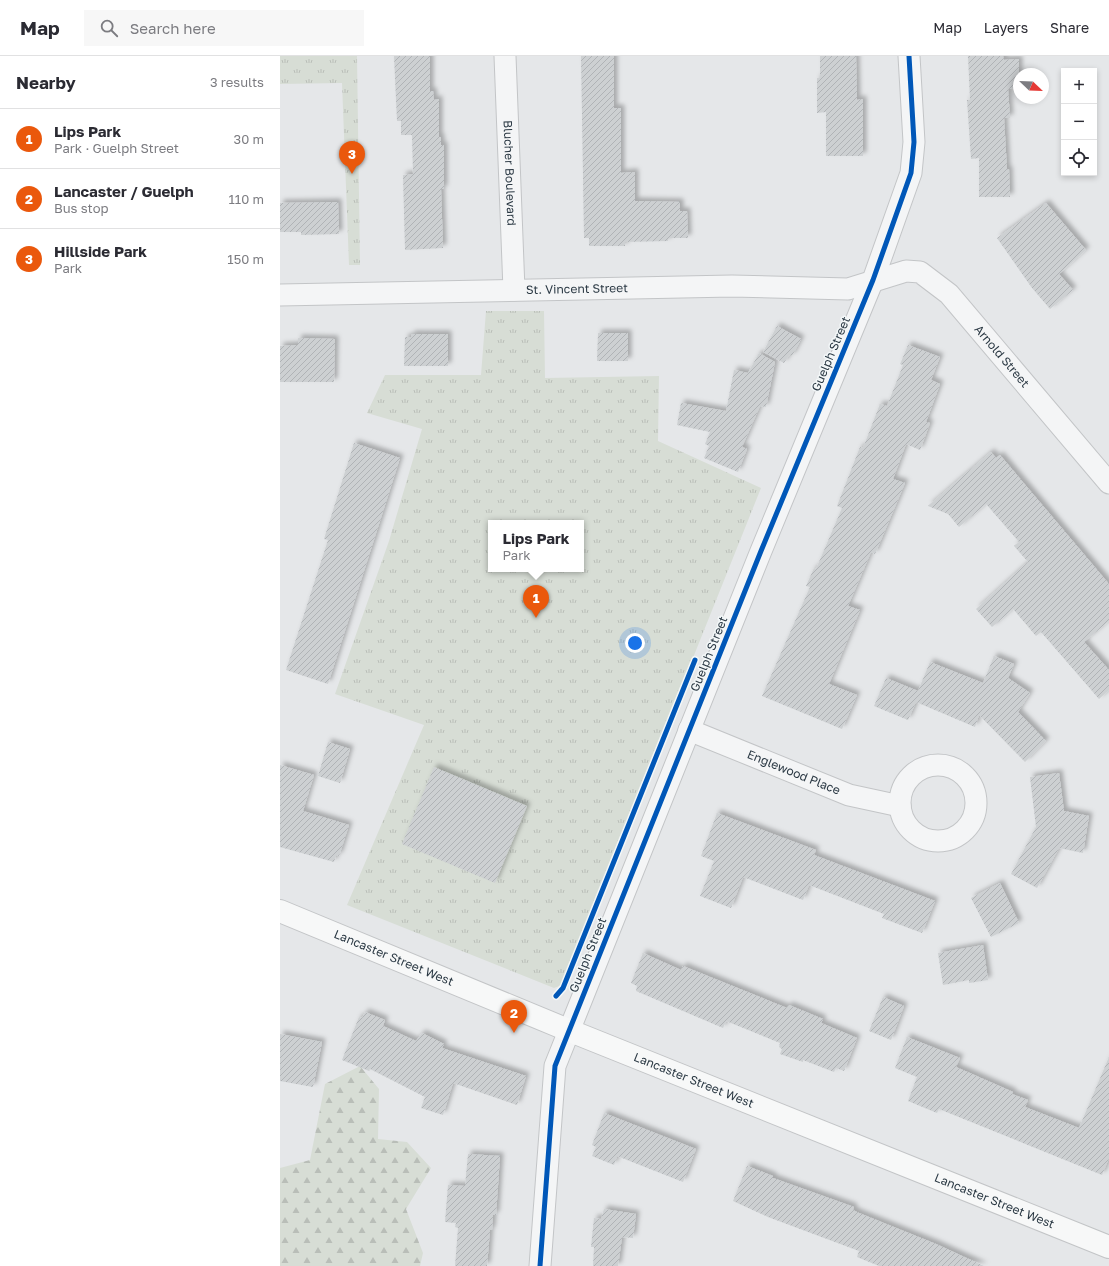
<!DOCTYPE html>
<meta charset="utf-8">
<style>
body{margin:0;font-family:"Golos Text",sans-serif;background:#f7f7f7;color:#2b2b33}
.controls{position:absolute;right:12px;top:12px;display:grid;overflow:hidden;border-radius:0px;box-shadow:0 2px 6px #0003}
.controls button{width:36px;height:36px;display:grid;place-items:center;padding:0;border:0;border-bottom:1px solid #e1e1e2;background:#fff;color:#2b2b33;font:20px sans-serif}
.compass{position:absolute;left:733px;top:12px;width:36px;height:36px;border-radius:50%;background:#fff;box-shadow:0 2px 6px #0003;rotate:113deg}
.you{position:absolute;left:355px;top:587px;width:14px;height:14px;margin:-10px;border:3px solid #fff;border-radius:50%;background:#1a73e8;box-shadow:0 0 0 6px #1a73e833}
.badge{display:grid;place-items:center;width:26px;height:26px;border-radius:50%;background:#ea580c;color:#fff;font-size:13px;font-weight:700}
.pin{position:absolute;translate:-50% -33px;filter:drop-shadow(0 1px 2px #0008)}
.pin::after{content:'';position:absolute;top:21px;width:14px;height:12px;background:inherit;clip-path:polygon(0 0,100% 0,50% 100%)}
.popup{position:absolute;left:208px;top:464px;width:96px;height:52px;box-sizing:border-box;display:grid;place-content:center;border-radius:0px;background:#fff;filter:drop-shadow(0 1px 3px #0005);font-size:13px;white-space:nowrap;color:#7c7c81}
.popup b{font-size:15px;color:#2b2b33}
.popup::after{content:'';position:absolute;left:50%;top:100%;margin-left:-8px;border:8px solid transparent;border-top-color:#fff}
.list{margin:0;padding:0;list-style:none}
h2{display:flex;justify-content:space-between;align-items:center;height:52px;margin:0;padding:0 16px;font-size:17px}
h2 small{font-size:13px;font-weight:400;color:#7c7c81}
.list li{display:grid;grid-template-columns:26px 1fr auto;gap:12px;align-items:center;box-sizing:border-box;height:60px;padding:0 16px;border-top:1px solid #e1e1e2}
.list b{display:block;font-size:15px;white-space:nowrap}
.list p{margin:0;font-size:13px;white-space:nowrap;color:#7c7c81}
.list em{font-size:13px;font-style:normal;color:#7c7c81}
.icon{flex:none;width:22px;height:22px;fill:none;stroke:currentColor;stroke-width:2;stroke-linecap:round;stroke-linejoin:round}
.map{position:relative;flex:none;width:829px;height:1210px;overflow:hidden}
header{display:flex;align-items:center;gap:24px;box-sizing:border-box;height:56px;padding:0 20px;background:#fff;border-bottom:1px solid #e1e1e2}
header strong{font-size:19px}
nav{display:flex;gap:22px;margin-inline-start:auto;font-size:14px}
.search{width:280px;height:36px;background:#f7f7f7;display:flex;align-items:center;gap:10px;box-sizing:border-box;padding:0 14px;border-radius:0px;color:#7c7c81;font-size:15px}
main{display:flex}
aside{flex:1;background:#fff}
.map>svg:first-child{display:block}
.forest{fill:url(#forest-firs)}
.park{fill:url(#park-tufts);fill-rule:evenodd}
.building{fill:url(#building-hatch);filter:url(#shadow)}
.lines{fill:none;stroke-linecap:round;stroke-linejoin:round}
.street-casing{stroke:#c3c5c7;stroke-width:23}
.secondary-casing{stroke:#c3c5c7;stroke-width:24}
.street{stroke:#f4f5f6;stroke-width:21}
.secondary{stroke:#f7f8f8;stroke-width:22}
.cycleway-casing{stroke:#f3f7f8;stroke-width:8}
.cycleway{stroke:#0057b8;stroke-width:5}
.labels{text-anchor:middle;stroke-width:3;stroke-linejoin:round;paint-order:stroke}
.street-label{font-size:12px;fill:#2b3944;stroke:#f3f7f8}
</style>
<header>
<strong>Map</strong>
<div class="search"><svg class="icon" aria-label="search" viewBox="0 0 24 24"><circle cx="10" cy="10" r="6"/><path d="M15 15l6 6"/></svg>Search here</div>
<nav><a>Map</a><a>Layers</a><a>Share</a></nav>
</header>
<main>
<aside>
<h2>Nearby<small>3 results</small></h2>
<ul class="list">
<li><span class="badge">1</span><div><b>Lips Park</b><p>Park · Guelph Street</p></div><em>30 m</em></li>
<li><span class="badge">2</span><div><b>Lancaster / Guelph</b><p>Bus stop</p></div><em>110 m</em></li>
<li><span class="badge">3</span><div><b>Hillside Park</b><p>Park</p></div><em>150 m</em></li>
</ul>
</aside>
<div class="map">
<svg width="829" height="1210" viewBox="0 0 829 1210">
<defs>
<pattern id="forest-firs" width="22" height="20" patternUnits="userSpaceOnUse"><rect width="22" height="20" fill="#d7ddd5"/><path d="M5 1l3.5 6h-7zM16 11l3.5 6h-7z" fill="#b9beb8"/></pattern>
<pattern id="park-tufts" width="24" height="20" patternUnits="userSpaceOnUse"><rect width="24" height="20" fill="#d7ddd5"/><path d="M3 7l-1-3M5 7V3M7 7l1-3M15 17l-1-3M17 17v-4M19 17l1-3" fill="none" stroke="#b9beb8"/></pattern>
<pattern id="building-hatch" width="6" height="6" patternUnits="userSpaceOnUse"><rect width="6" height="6" fill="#cdd0d2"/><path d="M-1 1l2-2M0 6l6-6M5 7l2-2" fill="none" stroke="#b0b3b6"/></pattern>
<filter id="shadow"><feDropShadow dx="3.5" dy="-3.5" stdDeviation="2" flood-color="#0004"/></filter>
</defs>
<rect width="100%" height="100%" fill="#e5e7e9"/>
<path class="forest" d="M 80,1010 L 99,1033 L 98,1083 L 127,1086 L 151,1112 L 126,1153 L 143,1197 L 140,1210 L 0,1210 L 0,1112 L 30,1104 L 45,1028 Z"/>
<path class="park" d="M 0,0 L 77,0 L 80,209 L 69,209 L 62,27 L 0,28 Z
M 206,255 L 264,255 L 265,322 L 379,320 L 378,385 L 481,432 L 282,929 L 274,932 L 67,849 L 144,669 L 55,638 L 109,485 L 142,373 L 87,357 L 105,319 L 201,319 ZM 211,467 L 301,467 L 301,513 L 211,513 Z"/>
<path class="building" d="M 114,0 L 150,0 L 150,35 L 153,35 L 154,44 L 159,43 L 159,81 L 161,81 L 161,89 L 164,89 L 164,133 L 161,133 L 163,192 L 125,194 L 123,119 L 133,118 L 132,79 L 121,79 L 121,65 L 117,65 Z
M 301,0 L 334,0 L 334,52 L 341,52 L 341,117 L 355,116 L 355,145 L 400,146 L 400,155 L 407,155 L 408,182 L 388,182 L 388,185 L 345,186 L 345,190 L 309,190 L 309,182 L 304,182 Z
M 540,0 L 576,0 L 577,44 L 583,43 L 583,100 L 546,100 L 546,56 L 537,57 L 537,22 L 540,22 Z
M 688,0 L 723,0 L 724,4 L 739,3 L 739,32 L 728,33 L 730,62 L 724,62 L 727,114 L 729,113 L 730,141 L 699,141 L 699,102 L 691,103 L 687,44 L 690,44 Z
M 58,146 L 59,178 L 21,179 L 21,176 L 0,176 L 0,147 Z
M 766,147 L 806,194 L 779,218 L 793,234 L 770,253 L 752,232 L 717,182 Z
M 497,270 L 521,283 L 512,300 L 509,299 L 504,307 L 483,296 Z
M 318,277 L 348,277 L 348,305 L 317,305 Z
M 131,278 L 168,278 L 168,310 L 124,310 L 125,281 L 131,281 Z
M 18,282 L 55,283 L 54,326 L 0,326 L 0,290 L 18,289 Z
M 628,289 L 660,301 L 651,324 L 660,328 L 646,366 L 650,367 L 640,394 L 626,388 L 613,423 L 625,427 L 595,498 L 591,496 L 568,550 L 580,554 L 549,628 L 577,639 L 562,673 L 482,640 L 530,531 L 526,530 L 534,512 L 536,513 L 562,452 L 557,450 L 580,391 L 583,392 L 600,348 L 607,350 L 623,309 L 620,308 L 621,306 Z
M 479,297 L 495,306 L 486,351 L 480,350 L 462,391 L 467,393 L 458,416 L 424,402 L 429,390 L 425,388 L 430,376 L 397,369 L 401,347 L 446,355 L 454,314 L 468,317 Z
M 74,387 L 120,402 L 48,628 L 6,614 L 48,484 L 44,483 Z
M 711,396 L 716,402 L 720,399 L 829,528 L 829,565 L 804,586 L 829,614 L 829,634 L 819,643 L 761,576 L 756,580 L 733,553 L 712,571 L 696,553 L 748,506 L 734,490 L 739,486 L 706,448 L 679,471 L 668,458 L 648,450 Z
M 714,600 L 734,608 L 728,622 L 750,637 L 738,656 L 766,685 L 745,706 L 699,659 L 695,671 L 636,646 L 628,664 L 594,650 L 606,622 L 638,635 L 650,606 L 703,627 Z
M 48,686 L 70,693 L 60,727 L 38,720 Z
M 0,709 L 34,719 L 23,755 L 69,769 L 59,800 L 56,799 L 54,806 L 0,791 Z
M 154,711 L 247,750 L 215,827 L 122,788 Z
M 779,717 L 784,755 L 809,760 L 803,797 L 779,792 L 757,832 L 731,818 L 756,771 L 750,721 Z
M 437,757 L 536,794 L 534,799 L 655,845 L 642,877 L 602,862 L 604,858 L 529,829 L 523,844 L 463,821 L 451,852 L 420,840 L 434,805 L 421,800 Z
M 720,827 L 739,867 L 711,881 L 691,842 Z
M 703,889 L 708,924 L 689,927 L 689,924 L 663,929 L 658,897 Z
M 363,897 L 401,914 L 403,910 L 507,952 L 509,949 L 543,963 L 541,967 L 577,982 L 564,1015 L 556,1012 L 554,1016 L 523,1004 L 523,1006 L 500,998 L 502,993 L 499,991 L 500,987 L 446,965 L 443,972 L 356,935 L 357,930 L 351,927 Z
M 603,941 L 624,950 L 611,984 L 589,975 Z
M 85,956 L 105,964 L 103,970 L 136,985 L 142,977 L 164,988 L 162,992 L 246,1020 L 237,1049 L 173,1027 L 163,1059 L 141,1052 L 145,1041 L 90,1013 L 89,1015 L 62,1004 L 79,961 L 82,962 Z
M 0,978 L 42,986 L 33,1031 L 0,1025 Z
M 627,981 L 680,1002 L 676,1011 L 733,1036 L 732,1038 L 748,1044 L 745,1051 L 799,1072 L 829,1001 L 829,1102 L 822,1119 L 659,1053 L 657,1057 L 628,1045 L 637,1021 L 615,1012 Z
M 324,1057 L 416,1093 L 403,1126 L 337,1100 L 334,1109 L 312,1100 L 316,1091 L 312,1089 Z
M 188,1098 L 220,1100 L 216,1159 L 213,1159 L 212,1174 L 210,1174 L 207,1210 L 175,1210 L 178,1172 L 175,1171 L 176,1167 L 165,1166 L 168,1129 L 185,1130 Z
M 467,1110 L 493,1120 L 493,1122 L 574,1151 L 573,1154 L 579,1157 L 656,1188 L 704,1210 L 599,1210 L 577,1201 L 579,1195 L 488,1161 L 453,1145 Z
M 324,1153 L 356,1158 L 353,1182 L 342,1181 L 338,1210 L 313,1210 L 314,1191 L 311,1191 L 314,1162 L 321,1163 Z"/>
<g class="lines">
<g class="street-casing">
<g id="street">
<path id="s1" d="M 225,0 L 234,234"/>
<path id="s2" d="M 0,239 L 452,230 L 568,233 L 626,215 L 640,216 L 669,238 L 829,427"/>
<path id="s3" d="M 409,674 L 569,739 L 620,750"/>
<circle cx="658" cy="747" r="38"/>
<path d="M 260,1210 L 275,1010 L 481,495 L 593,224 L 631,117 L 634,86 L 629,0"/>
</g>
</g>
<g class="secondary-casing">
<g id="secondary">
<path id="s4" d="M 0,855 L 288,974 L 829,1191"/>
</g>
</g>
<use href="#street" class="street"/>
<use href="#secondary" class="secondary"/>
<g class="cycleway-casing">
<path id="cycleway" d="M 276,940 L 283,932 L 415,604
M 260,1210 L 275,1010 L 481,495 L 593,224 L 631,117 L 634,86 L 629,0"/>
</g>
<use href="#cycleway" class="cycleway"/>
</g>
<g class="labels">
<g class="street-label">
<text dy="4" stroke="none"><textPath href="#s1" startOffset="117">Blucher Boulevard</textPath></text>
<text dy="4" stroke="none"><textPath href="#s2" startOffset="297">St. Vincent Street</textPath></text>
<text transform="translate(551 298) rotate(-67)" y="4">Guelph Street</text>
<text dy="4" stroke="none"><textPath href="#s2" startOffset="761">Arnold Street</textPath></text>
<text transform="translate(429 598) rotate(-68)" y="4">Guelph Street</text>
<text dy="4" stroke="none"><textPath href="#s3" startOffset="113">Englewood Place</textPath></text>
<text transform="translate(308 899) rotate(-68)" y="4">Guelph Street</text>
<text dy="4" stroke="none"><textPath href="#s4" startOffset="123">Lancaster Street West</textPath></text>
<text dy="4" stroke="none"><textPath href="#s4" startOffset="447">Lancaster Street West</textPath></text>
<text dy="4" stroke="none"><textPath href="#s4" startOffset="771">Lancaster Street West</textPath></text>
</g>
</g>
</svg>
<div class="controls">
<button>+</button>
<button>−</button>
<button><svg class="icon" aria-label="locate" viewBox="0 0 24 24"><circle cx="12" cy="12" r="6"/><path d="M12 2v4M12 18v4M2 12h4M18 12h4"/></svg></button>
</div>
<svg class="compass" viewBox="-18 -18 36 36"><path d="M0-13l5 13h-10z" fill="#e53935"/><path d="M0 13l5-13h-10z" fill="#7c7c81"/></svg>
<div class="you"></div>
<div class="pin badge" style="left:256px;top:562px">1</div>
<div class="popup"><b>Lips Park</b>Park</div>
<div class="pin badge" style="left:234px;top:977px">2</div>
<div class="pin badge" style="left:72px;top:118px">3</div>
</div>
</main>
